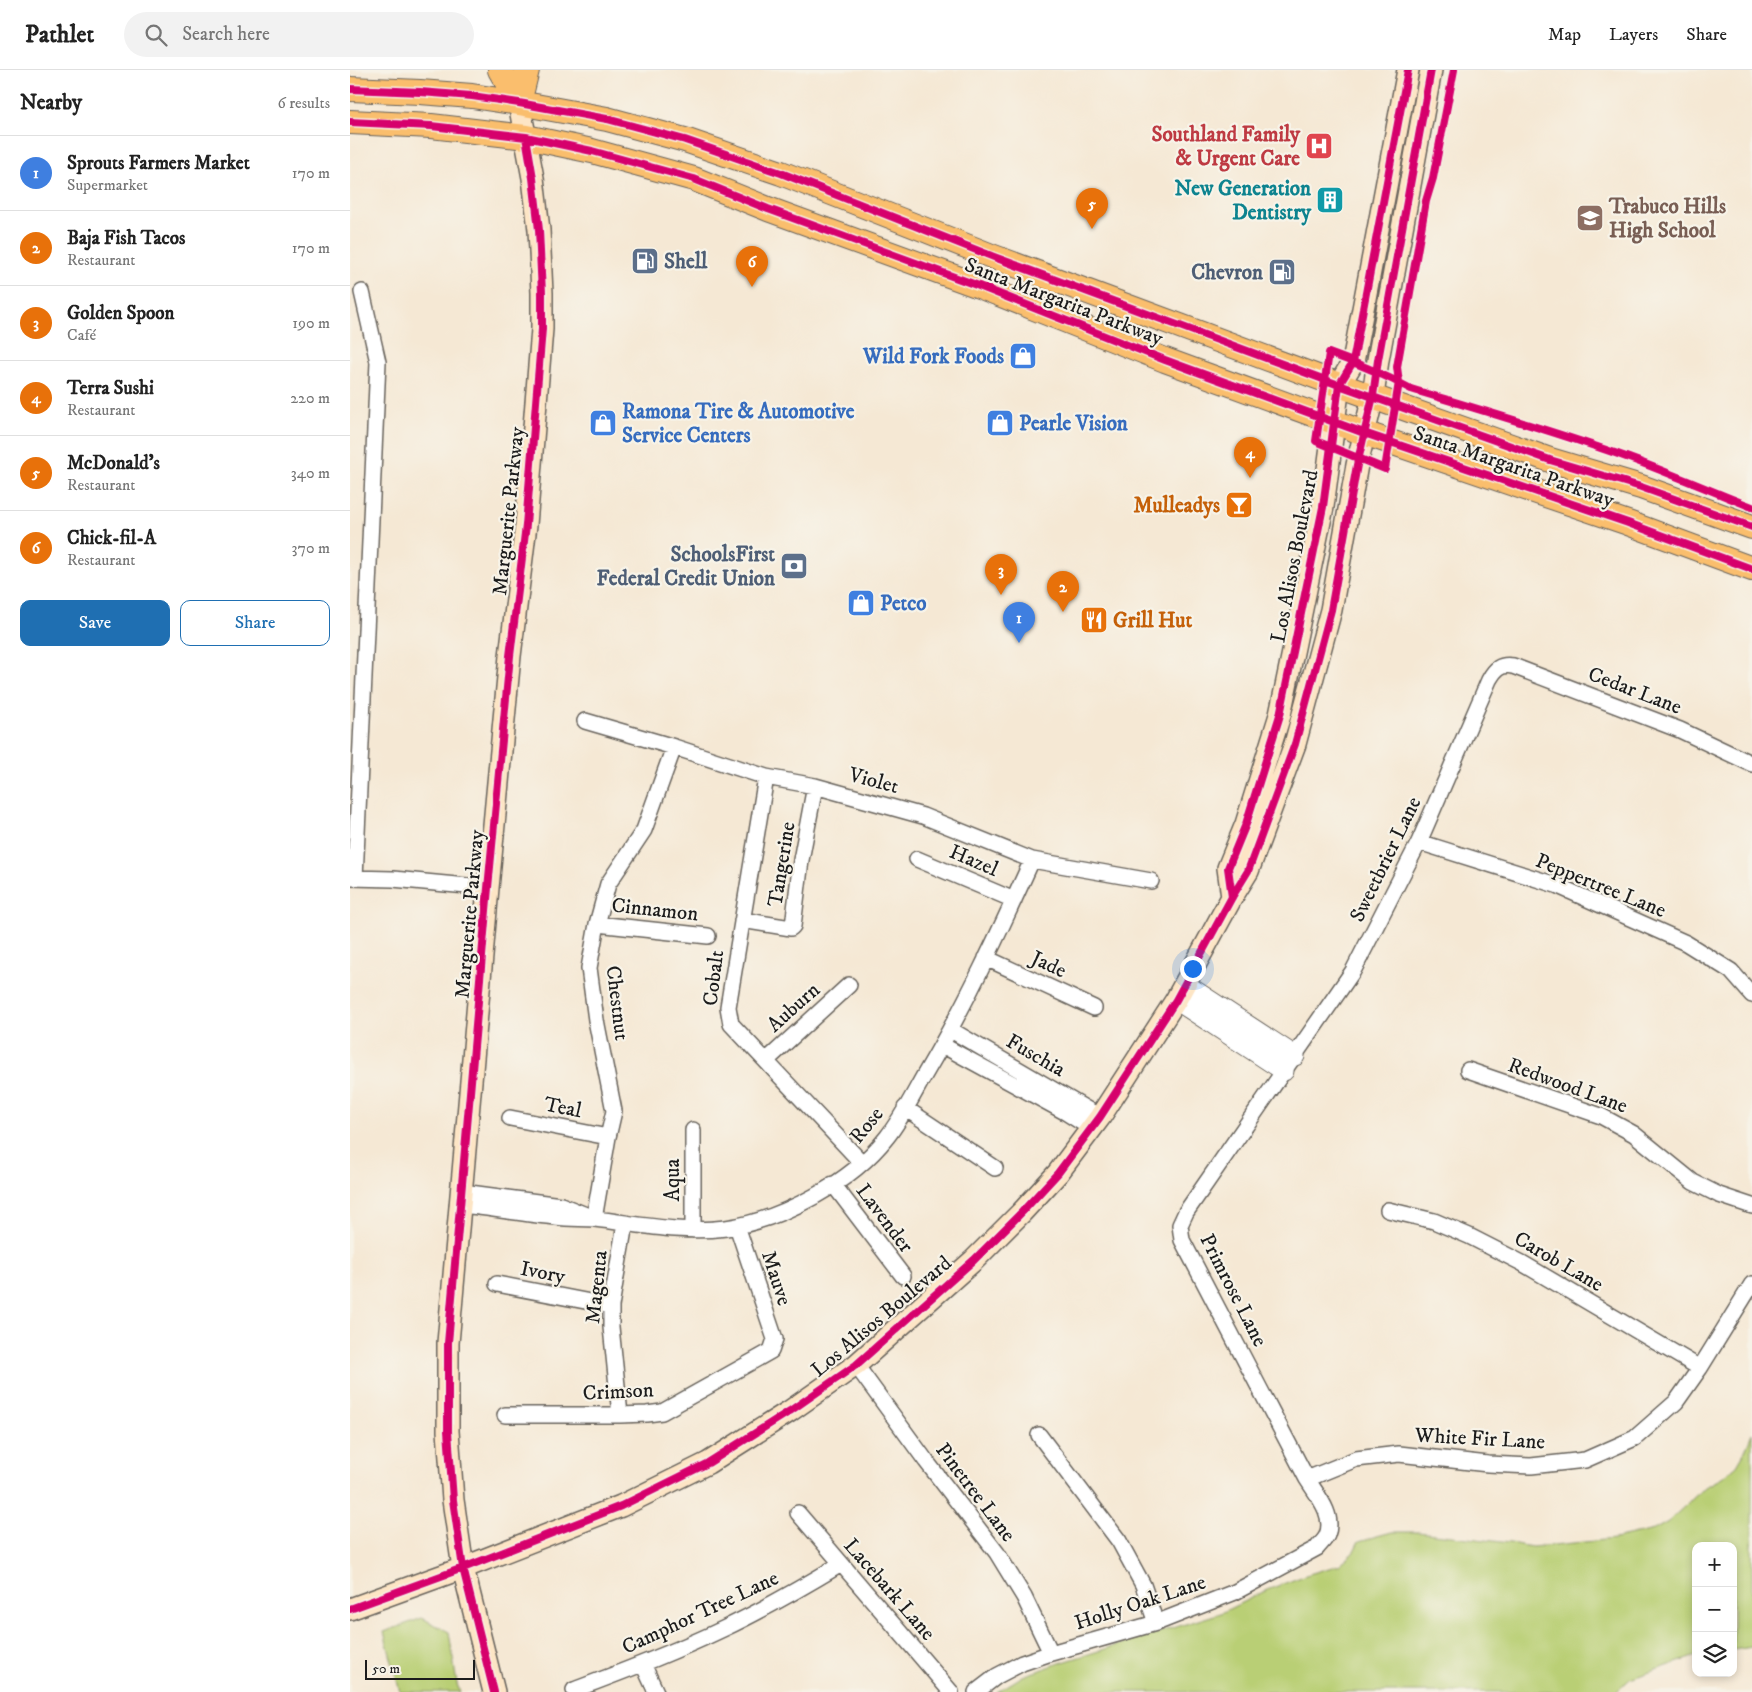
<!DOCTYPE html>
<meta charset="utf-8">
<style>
body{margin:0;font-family:"IM FELL DW Pica",serif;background:#f2f2f2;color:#222}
.controls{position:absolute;right:15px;bottom:15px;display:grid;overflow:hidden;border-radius:10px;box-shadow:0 2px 8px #0003}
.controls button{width:45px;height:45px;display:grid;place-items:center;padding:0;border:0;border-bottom:1px solid #e0e0e0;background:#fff;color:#222;font:25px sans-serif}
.scale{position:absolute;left:15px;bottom:12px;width:110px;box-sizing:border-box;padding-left:5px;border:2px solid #1c1c1c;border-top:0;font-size:14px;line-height:18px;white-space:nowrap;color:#1c1c1c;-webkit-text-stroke:4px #f7f3e8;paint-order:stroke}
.you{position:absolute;left:842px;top:898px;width:18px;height:18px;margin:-12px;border:4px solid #fff;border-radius:50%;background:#1a73e8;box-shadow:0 0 0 8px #1a73e833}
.badge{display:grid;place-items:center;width:32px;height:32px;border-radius:50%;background:#1f6fb2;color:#fff;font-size:16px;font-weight:700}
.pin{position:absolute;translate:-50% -41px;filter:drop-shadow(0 1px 2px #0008)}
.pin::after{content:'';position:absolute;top:26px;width:18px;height:15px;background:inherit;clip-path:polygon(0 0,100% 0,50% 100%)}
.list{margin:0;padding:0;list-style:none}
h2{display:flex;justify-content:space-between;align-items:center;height:65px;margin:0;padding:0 20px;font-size:21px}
h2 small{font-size:16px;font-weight:400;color:#767676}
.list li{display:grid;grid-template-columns:32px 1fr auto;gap:15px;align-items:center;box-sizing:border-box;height:75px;padding:0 20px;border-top:1px solid #e0e0e0}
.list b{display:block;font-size:19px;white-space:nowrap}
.list p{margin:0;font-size:16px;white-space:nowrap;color:#767676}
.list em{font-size:16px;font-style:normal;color:#767676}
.actions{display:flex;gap:10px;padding:15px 20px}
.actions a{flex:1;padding:11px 0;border:1px solid #1f6fb2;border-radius:10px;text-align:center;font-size:18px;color:#1f6fb2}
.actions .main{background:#1f6fb2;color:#fff}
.icon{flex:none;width:28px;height:28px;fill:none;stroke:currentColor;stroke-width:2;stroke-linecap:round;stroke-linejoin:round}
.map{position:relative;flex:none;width:1402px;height:1622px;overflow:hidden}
header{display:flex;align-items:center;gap:30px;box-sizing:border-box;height:70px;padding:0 25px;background:#fff;border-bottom:1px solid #e0e0e0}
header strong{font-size:24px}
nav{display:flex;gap:28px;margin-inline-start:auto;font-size:18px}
.search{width:350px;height:45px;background:#f2f2f2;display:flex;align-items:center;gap:12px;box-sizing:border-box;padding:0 18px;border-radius:28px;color:#767676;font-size:19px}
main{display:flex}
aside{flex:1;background:#fff}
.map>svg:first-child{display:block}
.green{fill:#b9cf74;stroke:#6a7648}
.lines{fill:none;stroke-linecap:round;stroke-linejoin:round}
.minor-casing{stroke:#68635c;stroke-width:18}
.tertiary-casing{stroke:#68635c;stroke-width:21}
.secondary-casing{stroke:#68635c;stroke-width:24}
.primary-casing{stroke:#68635c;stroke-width:26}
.minor{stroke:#fff;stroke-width:15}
.tertiary{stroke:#fff;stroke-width:19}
.secondary{stroke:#fde5c5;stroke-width:21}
.primary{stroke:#fabe6d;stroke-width:24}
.cycleway-casing{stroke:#f7f3e8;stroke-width:11}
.cycleway{stroke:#d6006c;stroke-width:8}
.labels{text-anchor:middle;stroke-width:4.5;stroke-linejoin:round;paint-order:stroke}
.health-label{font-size:21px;font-weight:bold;fill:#be3a42;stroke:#f7f3e8;text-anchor:end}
.culture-label{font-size:21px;font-weight:bold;fill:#0d838f;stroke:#f7f3e8;text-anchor:end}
.education-label{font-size:21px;font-weight:bold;fill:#785e54;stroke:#f7f3e8;text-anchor:start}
.service-label{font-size:21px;font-weight:bold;fill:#4e5e75;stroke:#f7f3e8;text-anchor:end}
.street-label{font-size:21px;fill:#1c1c1c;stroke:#f7f3e8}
.shop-label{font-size:21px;font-weight:bold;fill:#366cbe;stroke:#f7f3e8;text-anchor:start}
.food-label{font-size:21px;font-weight:bold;fill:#c56008;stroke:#f7f3e8;text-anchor:end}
</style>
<header>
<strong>Pathlet</strong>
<div class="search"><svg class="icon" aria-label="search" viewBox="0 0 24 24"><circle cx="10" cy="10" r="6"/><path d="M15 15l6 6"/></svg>Search here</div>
<nav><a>Map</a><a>Layers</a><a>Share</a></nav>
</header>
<main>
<aside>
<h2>Nearby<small>6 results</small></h2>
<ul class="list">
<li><span class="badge" style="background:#3f7fe0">1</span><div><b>Sprouts Farmers Market</b><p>Supermarket</p></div><em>170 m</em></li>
<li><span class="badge" style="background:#e8710a">2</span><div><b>Baja Fish Tacos</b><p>Restaurant</p></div><em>170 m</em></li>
<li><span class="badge" style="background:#e8710a">3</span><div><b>Golden Spoon</b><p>Café</p></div><em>190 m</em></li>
<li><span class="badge" style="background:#e8710a">4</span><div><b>Terra Sushi</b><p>Restaurant</p></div><em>220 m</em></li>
<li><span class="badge" style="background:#e8710a">5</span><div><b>McDonald's</b><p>Restaurant</p></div><em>340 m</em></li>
<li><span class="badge" style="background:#e8710a">6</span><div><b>Chick-fil-A</b><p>Restaurant</p></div><em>370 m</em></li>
</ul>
<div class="actions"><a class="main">Save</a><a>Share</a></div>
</aside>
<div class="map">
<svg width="1402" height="1622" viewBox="0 0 1402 1622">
<rect width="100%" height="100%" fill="#f7f3e8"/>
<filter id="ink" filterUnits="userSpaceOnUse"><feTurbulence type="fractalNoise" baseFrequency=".02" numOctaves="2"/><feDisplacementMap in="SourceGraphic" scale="10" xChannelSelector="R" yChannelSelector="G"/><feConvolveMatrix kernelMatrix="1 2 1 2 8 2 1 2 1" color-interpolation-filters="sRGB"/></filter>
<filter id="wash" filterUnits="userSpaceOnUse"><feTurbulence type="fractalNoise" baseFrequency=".0096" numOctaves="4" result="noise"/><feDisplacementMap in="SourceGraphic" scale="20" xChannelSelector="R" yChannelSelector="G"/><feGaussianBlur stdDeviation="1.12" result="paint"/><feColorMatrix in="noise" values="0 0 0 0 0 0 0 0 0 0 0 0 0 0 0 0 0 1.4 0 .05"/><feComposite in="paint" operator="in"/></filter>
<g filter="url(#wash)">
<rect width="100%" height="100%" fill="#f5e8d4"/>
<path class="green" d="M 1402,1363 L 1402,1577 L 1383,1580 L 1383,1476 L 1346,1476 L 1346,1586 L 1280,1609 L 1266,1622 L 647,1622 L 673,1606 L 710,1593 L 871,1543 L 917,1520 L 959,1504 L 989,1495 L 1003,1483 L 1009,1471 L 1042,1462 L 1068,1462 L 1160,1473 L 1182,1477 L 1265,1469 L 1304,1460 L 1318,1452 L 1355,1417 L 1372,1408 L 1387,1395 L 1394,1383 Z
M 72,1548 L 99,1562 L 107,1614 L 110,1622 L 50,1622 L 34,1562 Z"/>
</g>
<g filter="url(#ink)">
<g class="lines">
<g class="minor-casing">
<path id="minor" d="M 235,651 L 324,677 L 416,707 L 465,716 L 573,746 L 682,790 L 801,811
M 416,707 L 378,937 L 381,954 L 512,1093
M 1069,772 L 1206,815 L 1336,873 L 1381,901 L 1402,925
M 567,789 L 664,830
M 0,808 L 43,809 L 138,818
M 5,808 L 28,292 L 12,222
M 392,850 L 441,858 L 443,856 L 451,790 L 465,716
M 247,854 L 358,866
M 636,888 L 744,938
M 601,960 L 750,1047
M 592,975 L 715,1042 L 742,1059
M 416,991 L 499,915
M 1118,1000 L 1251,1046 L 1284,1064 L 1343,1112 L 1369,1125 L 1402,1136
M 555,1038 L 645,1098
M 160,1048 L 258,1067
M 483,1114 L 553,1206
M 112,1122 L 211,1135 L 236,1145
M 111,1135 C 143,1138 174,1144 206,1147 C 219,1149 232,1148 245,1149 C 288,1154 332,1164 376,1158 C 432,1150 502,1112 537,1067 C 552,1048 563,1025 575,1004 C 615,936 649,863 682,790
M 1038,1140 L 1084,1151 L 1119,1166 L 1172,1193 L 1350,1298
M 244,1149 L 258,1067 L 264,1041 L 246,950 L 239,898 L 247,854 L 258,814 L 294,760 L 324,677
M 343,1160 L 343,1060
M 147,1214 L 261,1236
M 506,1295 L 576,1391 L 647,1483 L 674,1527 L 701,1583
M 155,1345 L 270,1345 L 297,1344 L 312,1342 L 421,1281 L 425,1269 L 387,1156
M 270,1345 L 261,1257 L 261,1236 L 275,1154
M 689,1365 L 769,1471 L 793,1515 L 806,1553
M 957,1409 L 1006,1389 L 1049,1384 L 1138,1394 L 1181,1396 L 1235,1390 L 1285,1368 L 1326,1332 L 1350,1298 L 1402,1214
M 448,1443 L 601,1622
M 293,1594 L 306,1622
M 224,1620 C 274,1601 325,1582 373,1559 C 413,1540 453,1517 491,1494
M 626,1622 L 647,1606 L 672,1593 L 701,1583 L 806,1553 L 885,1522 L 967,1478 C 970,1474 975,1470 977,1465 C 985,1445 967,1425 957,1409 L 832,1170 L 830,1155 L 836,1142 L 1003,901 L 1069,772 L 1139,610 C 1145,599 1150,594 1163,596 L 1330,660 L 1402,694"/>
</g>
<g class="tertiary-casing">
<path id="tertiary" d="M 835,914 L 945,986
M 826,930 L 934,1001"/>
</g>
<g class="secondary-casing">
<path id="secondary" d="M 882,827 L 878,798 L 896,754 L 930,645 L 973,437 L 989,315 L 1003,292 L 1058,0
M 0,1539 L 113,1498 L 271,1436 L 358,1393 L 440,1341 L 506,1295 L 624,1190 L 672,1142 L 708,1103 L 750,1047 L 826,930 L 882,827 L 898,801 L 945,674 L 981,540 L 1007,395 L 1023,326 L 1028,290 L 1081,0
M 144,1622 L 113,1498 L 103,1430 L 98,1361 L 98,1273 L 138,818 L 160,586 L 176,455 L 192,259 L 192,223 L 189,160 L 183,108 L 169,33"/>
</g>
<g class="primary-casing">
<path id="primary" d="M 150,0 L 169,33
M 0,19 L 70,22 L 122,26 L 169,33 L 257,49 L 335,70 L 431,103 L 644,187 L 989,315 L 1200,390 L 1291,417 L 1402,457
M 169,33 L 177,0
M 0,52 L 81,56 L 176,67 L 242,81 L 344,109 L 418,139 L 629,216 L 815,290 L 1014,363 L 1278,453 L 1402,499"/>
</g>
<use href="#minor" class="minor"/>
<use href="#tertiary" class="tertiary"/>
<use href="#secondary" class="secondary"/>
<use href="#primary" class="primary"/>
<g class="cycleway-casing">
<path id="cycleway" d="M 1104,0 L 1083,108 L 1076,131 L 1047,297 L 1049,312 L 1035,399 L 966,371 L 979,283 C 1007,293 1035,305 1061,319 C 1134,341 1207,362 1279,388 C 1320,403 1361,421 1402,437
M 0,19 L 70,22 L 122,26 L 169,33 L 257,49 L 335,70 L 431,103 L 644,187 L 989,315 L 1200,390 L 1291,417 L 1402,457
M 0,52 L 81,56 L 176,67 L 242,81 L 344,109 L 418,139 L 629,216 L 815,290 L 1014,363 L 1278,453 L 1402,499
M 882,827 L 878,798 L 896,754 L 930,645 L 973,437 L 989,315 L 1003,292 L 1058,0
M 0,1539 L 113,1498 L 271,1436 L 358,1393 L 440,1341 L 506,1295 L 624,1190 L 672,1142 L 708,1103 L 750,1047 L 826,930 L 882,827 L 898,801 L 945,674 L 981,540 L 1007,395 L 1023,326 L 1028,290 L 1081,0
M 144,1622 L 113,1498 L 103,1430 L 98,1361 L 98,1273 L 138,818 L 160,586 L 176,455 L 192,259 L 192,223 L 189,160 L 183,108 L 176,67"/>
</g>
<use href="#cycleway" class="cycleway"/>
</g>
</g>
<defs>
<g id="hospital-square" transform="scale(1.4375)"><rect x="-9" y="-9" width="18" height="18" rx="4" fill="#e0444e" stroke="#f7f3e8"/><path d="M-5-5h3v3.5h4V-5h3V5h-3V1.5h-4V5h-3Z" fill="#fff"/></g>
<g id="building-square" transform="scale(1.4375)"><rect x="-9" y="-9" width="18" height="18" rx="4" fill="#0f9aa8" stroke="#f7f3e8"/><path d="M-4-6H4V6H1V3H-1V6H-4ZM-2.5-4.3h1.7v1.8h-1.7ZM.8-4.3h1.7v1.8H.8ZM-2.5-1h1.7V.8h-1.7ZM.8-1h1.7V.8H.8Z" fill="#fff"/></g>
<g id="school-square" transform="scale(1.4375)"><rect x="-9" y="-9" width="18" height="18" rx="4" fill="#8d6e63" stroke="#f7f3e8"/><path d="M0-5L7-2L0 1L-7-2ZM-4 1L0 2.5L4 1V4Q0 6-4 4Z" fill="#fff"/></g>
<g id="fuel-square" transform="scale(1.4375)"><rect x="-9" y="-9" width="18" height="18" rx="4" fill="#5c6f8a" stroke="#f7f3e8"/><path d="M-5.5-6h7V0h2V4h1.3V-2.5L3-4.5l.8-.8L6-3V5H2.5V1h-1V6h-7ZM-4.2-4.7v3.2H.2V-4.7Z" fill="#fff"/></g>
<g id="shop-square" transform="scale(1.4375)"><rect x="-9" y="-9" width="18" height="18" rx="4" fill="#3f7fe0" stroke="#f7f3e8"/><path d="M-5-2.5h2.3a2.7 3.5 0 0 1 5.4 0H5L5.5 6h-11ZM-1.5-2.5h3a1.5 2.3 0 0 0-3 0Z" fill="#fff"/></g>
<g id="bar-square" transform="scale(1.4375)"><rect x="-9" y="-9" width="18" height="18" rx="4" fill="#e8710a" stroke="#f7f3e8"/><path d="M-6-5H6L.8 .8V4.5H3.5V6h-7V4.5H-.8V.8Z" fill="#fff"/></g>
<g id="bank-square" transform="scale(1.4375)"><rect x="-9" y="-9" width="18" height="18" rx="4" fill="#5c6f8a" stroke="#f7f3e8"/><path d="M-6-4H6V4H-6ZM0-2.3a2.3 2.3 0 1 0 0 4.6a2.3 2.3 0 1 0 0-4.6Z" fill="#fff"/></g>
<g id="restaurant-square" transform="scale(1.4375)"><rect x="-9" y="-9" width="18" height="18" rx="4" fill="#e8710a" stroke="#f7f3e8"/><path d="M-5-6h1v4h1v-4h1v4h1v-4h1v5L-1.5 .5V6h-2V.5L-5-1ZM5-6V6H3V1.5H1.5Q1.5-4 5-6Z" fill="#fff"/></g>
</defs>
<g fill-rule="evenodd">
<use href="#hospital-square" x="969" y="76"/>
<use href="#building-square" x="980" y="130"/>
<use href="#school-square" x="1240" y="148"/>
<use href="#fuel-square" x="295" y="191"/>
<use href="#fuel-square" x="932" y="202"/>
<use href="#shop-square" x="673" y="286"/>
<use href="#shop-square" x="253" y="353"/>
<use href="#shop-square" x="650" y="353"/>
<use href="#bar-square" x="889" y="435"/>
<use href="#bank-square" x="444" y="496"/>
<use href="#shop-square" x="511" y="533"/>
<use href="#restaurant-square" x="744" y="550"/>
</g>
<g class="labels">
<g class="health-label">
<text x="950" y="71">Southland Family<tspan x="950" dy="24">&amp; Urgent Care</tspan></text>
</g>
<g class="culture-label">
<text x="961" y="125">New Generation<tspan x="961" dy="24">Dentistry</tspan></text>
</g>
<g class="education-label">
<text x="1259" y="143">Trabuco Hills<tspan x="1259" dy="24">High School</tspan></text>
</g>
<g class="service-label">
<text x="314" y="198" text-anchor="start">Shell</text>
<text x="913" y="209">Chevron</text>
<text x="425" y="491">SchoolsFirst<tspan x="425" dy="24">Federal Credit Union</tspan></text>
</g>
<g class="street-label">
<text transform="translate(714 231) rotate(21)" y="7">Santa Margarita Parkway</text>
<text transform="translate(1164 396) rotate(19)" y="7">Santa Margarita Parkway</text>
<text transform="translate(158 441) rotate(-84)" y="7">Marguerite Parkway</text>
<text transform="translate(944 486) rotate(-79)" y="7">Los Alisos Boulevard</text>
<text transform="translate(1285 620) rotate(21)" y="7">Cedar Lane</text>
<text transform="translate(524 710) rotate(15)" y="7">Violet</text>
<text transform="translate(1035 789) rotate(-64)" y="7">Sweetbrier Lane</text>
<text transform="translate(624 790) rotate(23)" y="7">Hazel</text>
<text transform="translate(431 794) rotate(-81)" y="7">Tangerine</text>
<text transform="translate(1251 815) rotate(22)" y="7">Peppertree Lane</text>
<text transform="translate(305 839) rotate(6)" y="7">Cinnamon</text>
<text transform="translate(119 844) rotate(-85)" y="7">Marguerite Parkway</text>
<text transform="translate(699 894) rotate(25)" y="7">Jade</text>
<text transform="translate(363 908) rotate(-83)" y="7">Cobalt</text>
<text transform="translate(268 933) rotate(83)" y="7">Chestnut</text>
<text transform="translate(443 937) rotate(-42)" y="7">Auburn</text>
<text transform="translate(686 985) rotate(30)" y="7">Fuschia</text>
<text transform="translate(1218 1015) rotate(20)" y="7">Redwood Lane</text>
<text transform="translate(213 1037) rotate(11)" y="7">Teal</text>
<text transform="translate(516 1055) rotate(-51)" y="7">Rose</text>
<text transform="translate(322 1110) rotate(-90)" y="7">Aqua</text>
<text transform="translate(535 1148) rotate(53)" y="7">Lavender</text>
<text transform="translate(1209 1191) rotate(30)" y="7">Carob Lane</text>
<text transform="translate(193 1202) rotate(11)" y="7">Ivory</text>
<text transform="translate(427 1208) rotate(72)" y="7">Mauve</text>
<text transform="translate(246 1217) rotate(-84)" y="7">Magenta</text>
<text transform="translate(884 1220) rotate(63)" y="7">Primrose Lane</text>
<text transform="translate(531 1246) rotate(-40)" y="7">Los Alisos Boulevard</text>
<text transform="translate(268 1321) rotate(-3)" y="7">Crimson</text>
<text transform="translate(1130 1368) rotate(3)" y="7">White Fir Lane</text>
<text transform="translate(626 1422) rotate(53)" y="7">Pinetree Lane</text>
<text transform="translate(540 1519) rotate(49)" y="7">Lacebark Lane</text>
<text transform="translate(790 1532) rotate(-18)" y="7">Holly Oak Lane</text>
<text transform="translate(350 1542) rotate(-25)" y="7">Camphor Tree Lane</text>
</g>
<g class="shop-label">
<text x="654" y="293" text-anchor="end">Wild Fork Foods</text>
<text x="272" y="348">Ramona Tire &amp; Automotive<tspan x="272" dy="24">Service Centers</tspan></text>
<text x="669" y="360">Pearle Vision</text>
<text x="530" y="540">Petco</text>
</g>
<g class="food-label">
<text x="870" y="442">Mulleadys</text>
<text x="763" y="557" text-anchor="start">Grill Hut</text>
</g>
</g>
</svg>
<div class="controls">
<button>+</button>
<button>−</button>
<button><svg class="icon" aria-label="layers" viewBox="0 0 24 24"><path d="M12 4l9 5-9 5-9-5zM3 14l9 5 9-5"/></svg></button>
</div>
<div class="scale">50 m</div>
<div class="you"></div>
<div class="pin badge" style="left:669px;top:573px;background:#3f7fe0">1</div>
<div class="pin badge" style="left:713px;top:542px;background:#e8710a">2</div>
<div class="pin badge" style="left:651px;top:525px;background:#e8710a">3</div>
<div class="pin badge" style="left:900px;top:408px;background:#e8710a">4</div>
<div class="pin badge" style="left:742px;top:159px;background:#e8710a">5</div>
<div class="pin badge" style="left:402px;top:217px;background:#e8710a">6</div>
</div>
</main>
